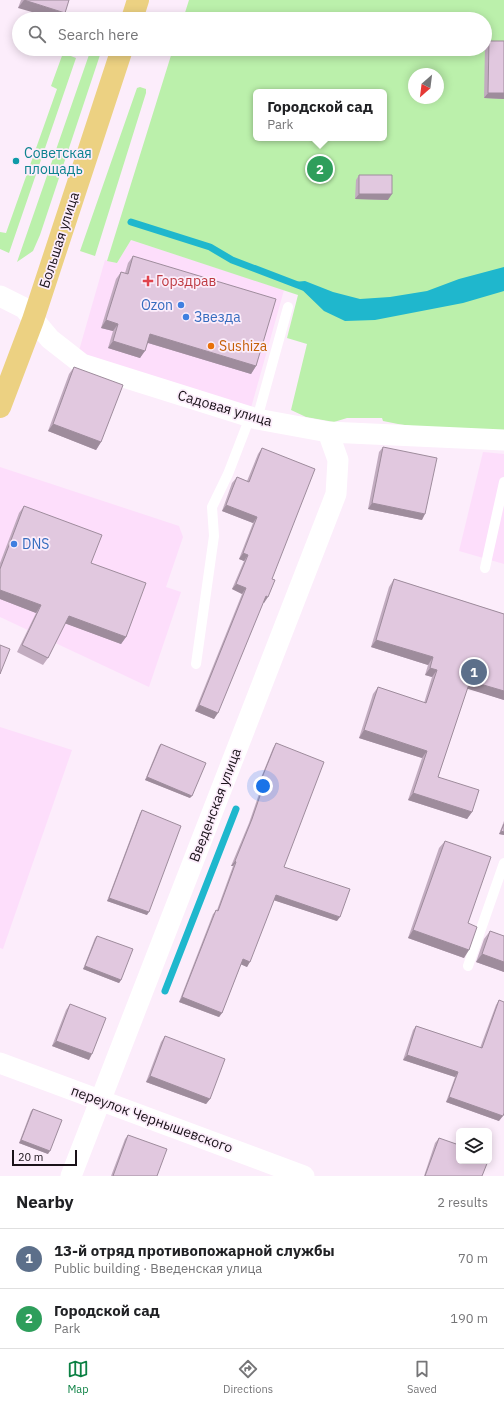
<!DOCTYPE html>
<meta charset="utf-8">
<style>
body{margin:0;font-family:"IBM Plex Sans",sans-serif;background:#f6f6f6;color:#202124}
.controls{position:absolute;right:12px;bottom:12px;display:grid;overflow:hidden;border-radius:6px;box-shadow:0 2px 10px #0003}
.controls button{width:36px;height:36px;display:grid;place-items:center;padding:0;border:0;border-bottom:1px solid #e0e0e0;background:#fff;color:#202124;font:20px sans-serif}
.compass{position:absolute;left:408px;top:68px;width:36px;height:36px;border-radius:50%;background:#fff;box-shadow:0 2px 10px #0003;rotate:208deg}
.scale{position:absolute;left:12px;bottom:10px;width:65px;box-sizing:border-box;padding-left:4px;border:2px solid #1a1219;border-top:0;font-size:11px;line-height:14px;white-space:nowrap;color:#1a1219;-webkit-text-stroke:3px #fcedfb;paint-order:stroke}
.you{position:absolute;left:263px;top:786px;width:14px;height:14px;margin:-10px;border:3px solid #fff;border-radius:50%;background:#1a73e8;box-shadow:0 0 0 6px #1a73e833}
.badge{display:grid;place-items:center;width:26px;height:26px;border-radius:50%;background:#0b8043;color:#fff;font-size:13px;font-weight:700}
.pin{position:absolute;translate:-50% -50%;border:2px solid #fff;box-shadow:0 1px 4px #0006}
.popup{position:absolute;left:253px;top:89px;width:134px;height:52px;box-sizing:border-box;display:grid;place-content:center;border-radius:6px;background:#fff;filter:drop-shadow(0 1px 3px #0005);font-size:13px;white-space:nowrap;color:#757577}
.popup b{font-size:15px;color:#202124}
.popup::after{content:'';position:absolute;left:50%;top:100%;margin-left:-8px;border:8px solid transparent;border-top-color:#fff}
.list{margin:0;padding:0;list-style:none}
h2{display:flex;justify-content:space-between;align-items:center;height:52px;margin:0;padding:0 16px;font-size:17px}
h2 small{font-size:13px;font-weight:400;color:#757577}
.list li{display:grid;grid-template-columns:26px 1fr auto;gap:12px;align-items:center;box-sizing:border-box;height:60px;padding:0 16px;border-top:1px solid #e0e0e0}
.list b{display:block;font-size:15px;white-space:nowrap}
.list p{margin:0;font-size:13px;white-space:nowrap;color:#757577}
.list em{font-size:13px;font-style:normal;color:#757577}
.icon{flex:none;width:22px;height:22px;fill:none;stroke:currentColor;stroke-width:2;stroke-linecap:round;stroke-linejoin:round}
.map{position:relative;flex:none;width:504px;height:1176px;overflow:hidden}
.search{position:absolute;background:#fff;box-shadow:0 2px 10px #0003;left:12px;right:12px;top:12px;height:44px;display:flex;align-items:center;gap:10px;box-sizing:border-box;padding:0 14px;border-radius:22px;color:#757577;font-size:15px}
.sheet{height:172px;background:#fff}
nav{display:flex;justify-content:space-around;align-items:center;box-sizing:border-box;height:56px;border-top:1px solid #e0e0e0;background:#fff;font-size:11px;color:#757577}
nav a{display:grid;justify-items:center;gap:2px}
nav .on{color:#0b8043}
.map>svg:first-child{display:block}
.built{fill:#fddefb}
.green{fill:#bbf0ab;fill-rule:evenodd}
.water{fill:#1fb7cd}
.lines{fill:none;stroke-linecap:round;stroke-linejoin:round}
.stream{stroke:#1fb7cd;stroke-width:7}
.service{stroke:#fff;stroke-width:10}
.minor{stroke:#fff;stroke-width:21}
.primary{stroke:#ecd182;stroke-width:22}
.wall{fill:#c2acc0}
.shaded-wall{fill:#9e8c9c}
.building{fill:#e1c8df;stroke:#9e8c9c}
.culture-dot{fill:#0f9aa8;stroke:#fcedfb;stroke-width:1.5}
.health-dot{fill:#e0444e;stroke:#fcedfb;stroke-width:1.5}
.shop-dot{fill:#3f7fe0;stroke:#fcedfb;stroke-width:1.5}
.food-dot{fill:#e8710a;stroke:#fcedfb;stroke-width:1.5}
.labels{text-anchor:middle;stroke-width:3.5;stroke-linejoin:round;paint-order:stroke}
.culture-label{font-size:14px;fill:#0d838f;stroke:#fcedfb;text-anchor:start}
.street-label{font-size:14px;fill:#1a1219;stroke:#fcedfb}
.health-label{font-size:14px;fill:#be3a42;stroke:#fcedfb;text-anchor:start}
.shop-label{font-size:14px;fill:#366cbe;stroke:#fcedfb;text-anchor:start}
.food-label{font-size:14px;fill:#c56008;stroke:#fcedfb;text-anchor:start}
</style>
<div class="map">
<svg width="504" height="1176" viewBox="0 0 504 1176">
<rect width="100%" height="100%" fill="#fcedfb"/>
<path class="built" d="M 131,240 L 284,290 L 251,408 L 78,354 L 105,260 L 117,263 Z
M 483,452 L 504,454 L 504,564 L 459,551 Z
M 0,467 L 179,526 L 183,537 L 166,587 L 181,592 L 149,687 L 0,617 Z
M 0,727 L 72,750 L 3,949 L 0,948 Z"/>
<path class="green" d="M 189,0 L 504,0 L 504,432 C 464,430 423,430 383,421 L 382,418 L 347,418 L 334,422 L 306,417 L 291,410 L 307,344 L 287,338 L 298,295 L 131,240 L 117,263 L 107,261 L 173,49 L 485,49 L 485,19 L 183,19 ZM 414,74 L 438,74 L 438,98 L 414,98 ZM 256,92 L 384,92 L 384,138 L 256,138 Z
M 91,49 L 102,49 L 40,235 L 33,251 L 17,262 Z
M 63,53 L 76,58 L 9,253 L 0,249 L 0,232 L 6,233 L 57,89 L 51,86 Z
M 140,87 L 146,89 L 146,93 L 95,256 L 80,251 L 137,88 Z"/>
<path class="water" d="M 504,267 L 504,291 L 463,303 L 375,320 L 345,321 L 324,311 L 294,282 L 305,281 L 333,292 L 360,299 L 390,297 L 427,291 L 459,279 Z"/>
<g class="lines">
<path class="stream" d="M 131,222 L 210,247 L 232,260 L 303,287
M 165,991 L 236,809"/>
<path class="service" d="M 257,419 L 288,307
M 485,568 L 504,482
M 196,664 L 214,536 L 212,507 L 228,474 L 250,417
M 468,966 L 504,863"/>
<path class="minor" d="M 0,296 L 24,308 L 50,339 L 82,364 L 257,419 L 328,432 L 504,440
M 0,1063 L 304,1176
M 71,1176 L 336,494 L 338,460 L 328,432"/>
<path class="primary" d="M 132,19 L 138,0
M 0,407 L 33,320 L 122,49"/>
</g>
<path class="wall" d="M 21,0 L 69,0 L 18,8 Z
M 489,41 L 504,41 L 504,99 L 484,98 L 485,46 Z
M 359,175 L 388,200 L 355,199 L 356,180 Z
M 133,256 L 256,366 L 251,374 L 148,343 L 140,358 L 108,348 L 113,331 L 101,328 L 116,279 L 121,272 L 125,273 L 128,263 Z
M 74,367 L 101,442 L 96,450 L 48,431 L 69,374 Z
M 383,447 L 422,520 L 368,509 L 379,452 Z
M 262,448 L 272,579 L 264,603 L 263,602 L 214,719 L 195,711 L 242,594 L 232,589 L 244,561 L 239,559 L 253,523 L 222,511 L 232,483 L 237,477 L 247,481 L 258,454 Z
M 24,506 L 91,563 L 126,637 L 121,644 L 65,623 L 48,658 L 43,665 L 17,652 L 36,613 L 0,599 L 0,563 L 19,513 Z
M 394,579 L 504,614 L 504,700 L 467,688 L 438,777 L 472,812 L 467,819 L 408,800 L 422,758 L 359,738 L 373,694 L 378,687 L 424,703 L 432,677 L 425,675 L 428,665 L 371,647 L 389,587 Z
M 276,743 L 284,867 L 337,921 L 274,900 L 247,967 L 241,964 L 222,1013 L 219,1017 L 179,1002 L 213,914 L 217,910 L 233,866 L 231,866 L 249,823 L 260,791 L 256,790 L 273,748 Z
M 161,744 L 190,798 L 145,780 L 159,746 Z
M 142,810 L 147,915 L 107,901 L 140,813 Z
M 504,821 L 504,835 L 499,834 Z
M 445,841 L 468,923 L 464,958 L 408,938 L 439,848 Z
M 490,931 L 504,936 L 504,972 L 476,962 L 484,939 Z
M 97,936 L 121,980 L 119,983 L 83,969 L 95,938 Z
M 499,1000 L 499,1121 L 446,1102 L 455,1077 L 403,1060 L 413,1030 L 416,1026 L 480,1048 L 496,1005 Z
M 70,1004 L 89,1060 L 52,1046 L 66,1010 Z
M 165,1036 L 210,1099 L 206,1104 L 146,1082 L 161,1042 Z
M 33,1109 L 48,1154 L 19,1143 L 31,1111 Z
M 128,1135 L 157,1176 L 111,1176 L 125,1139 Z
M 439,1138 L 482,1176 L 424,1176 L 435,1143 Z"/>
<path class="shaded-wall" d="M 24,0 L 65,13 L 61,19 L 56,19 L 18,8 Z
M 488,93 L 504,93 L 504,99 L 484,98 Z
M 359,194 L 392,194 L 388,200 L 355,199 Z
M 106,320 L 118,324 L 113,331 L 101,328 Z
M 150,334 L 256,366 L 251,374 L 145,342 Z
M 113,341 L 145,351 L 140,358 L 108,348 Z
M 53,424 L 101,442 L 96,450 L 48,431 Z
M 372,503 L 425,514 L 422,520 L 368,509 Z
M 226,505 L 257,517 L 253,523 L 222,511 Z
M 243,553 L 248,555 L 244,561 L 239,559 Z
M 236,584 L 246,588 L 242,594 L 232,589 Z
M 0,590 L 41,605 L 36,613 L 0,599 Z
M 266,596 L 268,597 L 264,603 L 262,602 Z
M 69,616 L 126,637 L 121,644 L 64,623 Z
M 376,640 L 433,657 L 428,665 L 371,647 Z
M 430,668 L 437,670 L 432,677 L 425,675 Z
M 470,681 L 504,691 L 504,700 L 465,688 Z
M 199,705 L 218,713 L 214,719 L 195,711 Z
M 364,730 L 427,751 L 422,758 L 359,738 Z
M 147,777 L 192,796 L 190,798 L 145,780 Z
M 259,785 L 263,787 L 260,791 L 256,790 Z
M 413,793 L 472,812 L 467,819 L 408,800 Z
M 501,831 L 504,832 L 504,835 L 499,834 Z
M 235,861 L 236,862 L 233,866 L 231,866 Z
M 276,895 L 340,917 L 337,921 L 273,900 Z
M 109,898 L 149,912 L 147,915 L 107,901 Z
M 413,930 L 469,950 L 464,958 L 408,938 Z
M 482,954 L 504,962 L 504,972 L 476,962 Z
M 243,959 L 250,962 L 247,967 L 240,964 Z
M 85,966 L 121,980 L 119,983 L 83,969 Z
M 182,997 L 222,1013 L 219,1017 L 179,1002 Z
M 56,1041 L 92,1054 L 89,1060 L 52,1046 Z
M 407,1055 L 458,1072 L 455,1077 L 403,1060 Z
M 150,1076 L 210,1099 L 206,1104 L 146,1082 Z
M 449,1097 L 503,1116 L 499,1121 L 446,1102 Z
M 21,1140 L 50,1151 L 48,1154 L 19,1143 Z"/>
<path class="building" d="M 24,0 L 69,0 L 65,13 Z
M 489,41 L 504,41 L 504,93 L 488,93 Z
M 359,175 L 392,175 L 392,194 L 359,194 Z
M 133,256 L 276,299 L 256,366 L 150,334 L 145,351 L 113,341 L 118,324 L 106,320 L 121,272 L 128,274 Z
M 74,367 L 123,385 L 101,442 L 53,424 Z
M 383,447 L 437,458 L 425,514 L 372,503 Z
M 262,448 L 315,469 L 272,579 L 275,580 L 268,597 L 266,596 L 218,713 L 199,705 L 246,588 L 236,584 L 248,555 L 243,553 L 257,517 L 226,505 L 237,477 L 249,482 Z
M 24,506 L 102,535 L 91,563 L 146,583 L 126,637 L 69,616 L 48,658 L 22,645 L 41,605 L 0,590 L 0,569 Z
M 394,579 L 504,614 L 504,691 L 470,681 L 438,777 L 479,790 L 472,812 L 413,793 L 427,751 L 364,730 L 378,687 L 426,703 L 437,670 L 430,668 L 433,657 L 376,640 Z
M 0,645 L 10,649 L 0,674 Z
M 276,743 L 324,762 L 284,867 L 350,889 L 340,917 L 276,895 L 250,962 L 243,959 L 222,1013 L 182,997 L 216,910 L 218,911 L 236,862 L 235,861 L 252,819 L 263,787 L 259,785 Z
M 161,744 L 206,763 L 192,796 L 147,777 Z
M 142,810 L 181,826 L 149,912 L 109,898 Z
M 504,824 L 504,832 L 501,831 Z
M 445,841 L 491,857 L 468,923 L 477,927 L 469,950 L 413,930 Z
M 490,931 L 504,936 L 504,962 L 482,954 Z
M 97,936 L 133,949 L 121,980 L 85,966 Z
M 499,1000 L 504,1002 L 504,1113 L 503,1116 L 449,1097 L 458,1072 L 407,1055 L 416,1026 L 482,1048 Z
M 70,1004 L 106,1018 L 92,1054 L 56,1041 Z
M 165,1036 L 225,1059 L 210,1099 L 150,1076 Z
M 33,1109 L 62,1120 L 50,1151 L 21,1140 Z
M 128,1135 L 167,1149 L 157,1176 L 113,1176 Z
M 439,1138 L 459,1145 L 459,1161 L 488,1161 L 482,1176 L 425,1176 Z"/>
<circle class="culture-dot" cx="16" cy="161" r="4"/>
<path class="health-dot" d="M146 275h4v4h4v4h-4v4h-4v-4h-4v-4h4z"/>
<g class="shop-dot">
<circle cx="181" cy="305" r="4"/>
<circle cx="186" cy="317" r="4"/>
<circle cx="14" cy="544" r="4"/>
</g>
<circle class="food-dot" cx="211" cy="346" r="4"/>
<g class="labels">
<g class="culture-label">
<text x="24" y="158">Советская<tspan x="24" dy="16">площадь</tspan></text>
</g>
<g class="street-label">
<text transform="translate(59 240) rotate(-72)" y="5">Большая улица</text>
<text transform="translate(225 408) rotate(16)" y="5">Садовая улица</text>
<text transform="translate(215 805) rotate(-69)" y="5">Введенская улица</text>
<text transform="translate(152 1119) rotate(20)" y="5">переулок Чернышевского</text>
</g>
<g class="health-label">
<text x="156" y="286">Горздрав</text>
</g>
<g class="shop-label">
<text x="173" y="310" text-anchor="end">Ozon</text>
<text x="194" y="322">Звезда</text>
<text x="22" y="549">DNS</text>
</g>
<g class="food-label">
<text x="219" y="351">Sushiza</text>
</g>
</g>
</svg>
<div class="controls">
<button><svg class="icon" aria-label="layers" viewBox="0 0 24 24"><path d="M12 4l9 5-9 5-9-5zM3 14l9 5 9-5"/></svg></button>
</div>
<svg class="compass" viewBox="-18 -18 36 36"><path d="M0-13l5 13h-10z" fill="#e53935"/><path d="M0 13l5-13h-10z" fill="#757577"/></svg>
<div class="scale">20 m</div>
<div class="you"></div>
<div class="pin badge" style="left:474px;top:672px;background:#5c6f8a">1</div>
<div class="pin badge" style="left:320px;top:169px;background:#2e9e5b">2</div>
<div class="popup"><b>Городской сад</b>Park</div>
<div class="search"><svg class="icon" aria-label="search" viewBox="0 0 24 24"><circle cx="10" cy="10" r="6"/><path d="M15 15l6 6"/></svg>Search here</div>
</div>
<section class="sheet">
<h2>Nearby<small>2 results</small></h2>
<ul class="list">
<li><span class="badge" style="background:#5c6f8a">1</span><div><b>13-й отряд противопожарной службы</b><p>Public building · Введенская улица</p></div><em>70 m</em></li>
<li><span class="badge" style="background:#2e9e5b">2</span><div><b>Городской сад</b><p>Park</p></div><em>190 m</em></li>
</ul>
</section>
<nav>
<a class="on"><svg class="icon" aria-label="map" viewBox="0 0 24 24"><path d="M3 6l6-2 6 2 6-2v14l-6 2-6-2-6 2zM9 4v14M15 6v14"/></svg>Map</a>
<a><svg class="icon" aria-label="directions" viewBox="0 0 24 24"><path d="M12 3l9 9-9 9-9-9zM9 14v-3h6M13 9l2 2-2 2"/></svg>Directions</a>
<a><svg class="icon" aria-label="saved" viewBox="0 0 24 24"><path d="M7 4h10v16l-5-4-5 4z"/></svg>Saved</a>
</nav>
